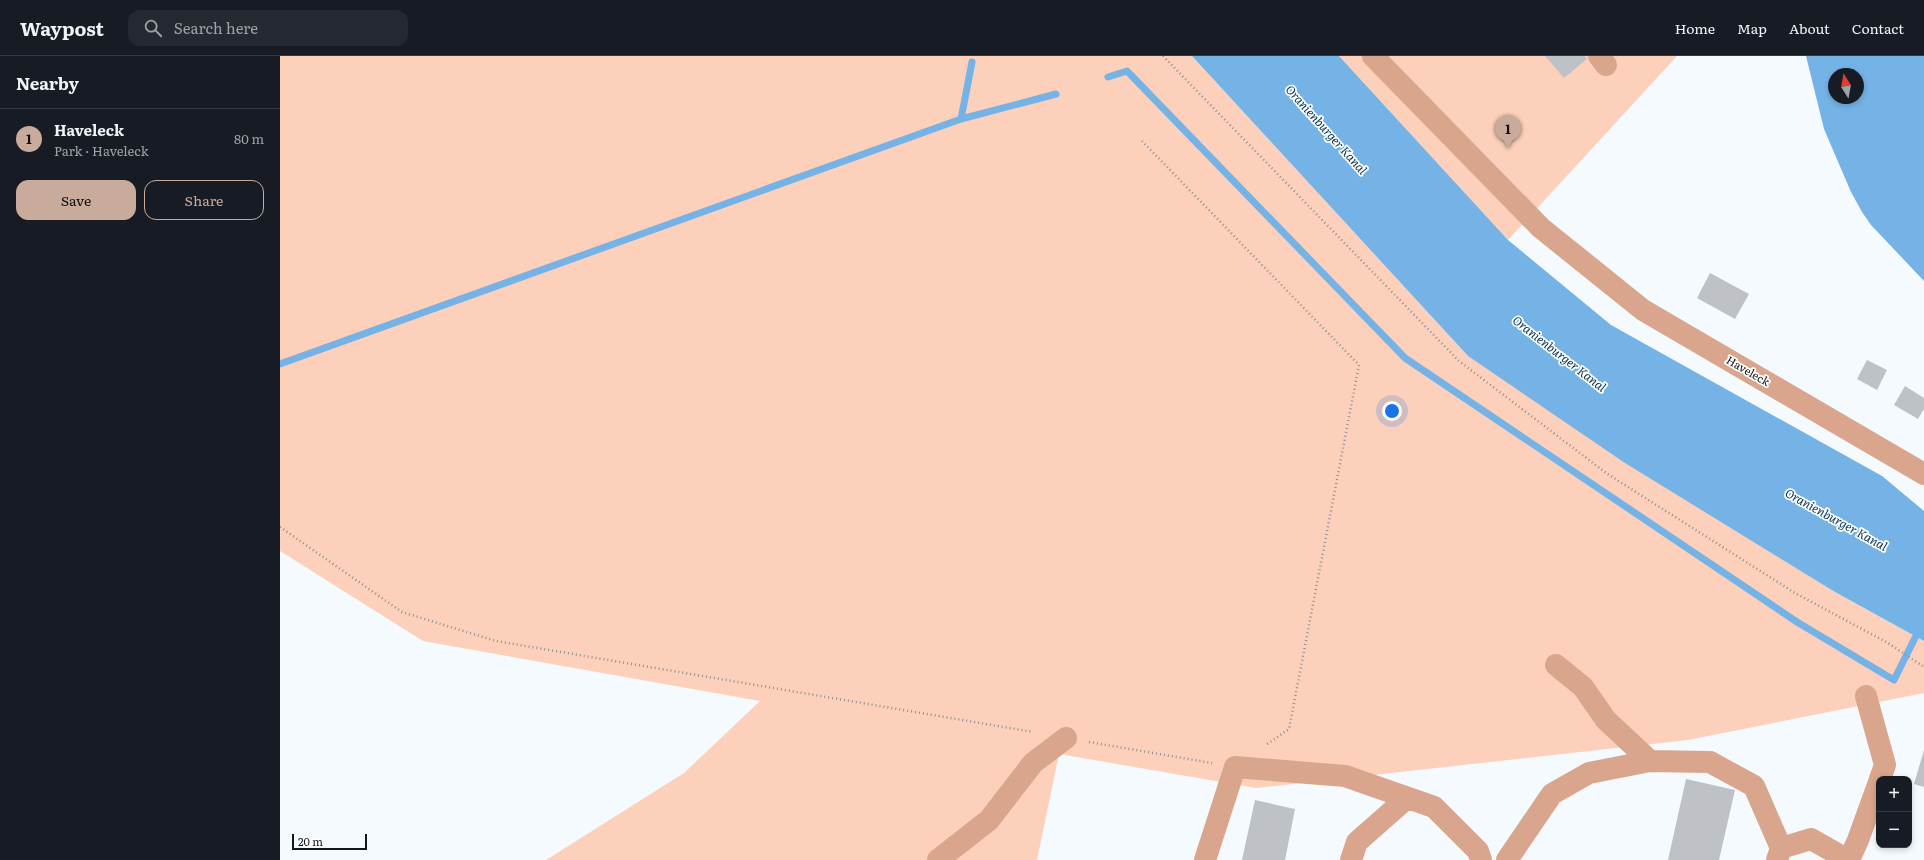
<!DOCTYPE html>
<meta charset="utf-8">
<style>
body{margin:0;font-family:Literata,serif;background:#242831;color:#f1f3f6}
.controls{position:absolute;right:12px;bottom:12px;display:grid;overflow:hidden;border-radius:8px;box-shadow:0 2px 6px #0003}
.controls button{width:36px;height:36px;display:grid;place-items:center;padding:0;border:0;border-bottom:1px solid #363941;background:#171b24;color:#f1f3f6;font:20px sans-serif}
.compass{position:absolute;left:1548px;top:12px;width:36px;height:36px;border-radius:50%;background:#171b24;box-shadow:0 2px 6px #0003;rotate:349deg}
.scale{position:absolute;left:12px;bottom:10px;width:75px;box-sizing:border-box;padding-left:4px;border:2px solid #141617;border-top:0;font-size:11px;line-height:14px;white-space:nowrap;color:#141617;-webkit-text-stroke:3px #fff;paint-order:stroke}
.you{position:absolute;left:1112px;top:355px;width:14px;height:14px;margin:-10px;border:3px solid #fff;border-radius:50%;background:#1a73e8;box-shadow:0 0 0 6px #1a73e833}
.badge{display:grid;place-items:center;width:26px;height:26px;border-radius:50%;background:#c9ab9b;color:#111;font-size:13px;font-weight:700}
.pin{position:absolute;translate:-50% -33px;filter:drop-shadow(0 1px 2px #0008)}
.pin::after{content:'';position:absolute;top:21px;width:14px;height:12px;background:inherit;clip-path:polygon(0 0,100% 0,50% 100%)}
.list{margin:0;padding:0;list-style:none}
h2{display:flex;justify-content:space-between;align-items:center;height:52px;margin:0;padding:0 16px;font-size:17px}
h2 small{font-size:13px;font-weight:400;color:#9ea1a6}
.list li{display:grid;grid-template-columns:26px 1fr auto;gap:12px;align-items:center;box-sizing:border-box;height:60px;padding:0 16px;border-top:1px solid #363941}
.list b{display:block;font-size:15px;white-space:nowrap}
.list p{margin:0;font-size:13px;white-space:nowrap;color:#9ea1a6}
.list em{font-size:13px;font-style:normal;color:#9ea1a6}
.actions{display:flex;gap:8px;padding:12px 16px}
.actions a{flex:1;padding:9px 0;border:1px solid #c9ab9b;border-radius:12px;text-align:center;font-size:14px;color:#c9ab9b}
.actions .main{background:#c9ab9b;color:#111}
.icon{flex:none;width:22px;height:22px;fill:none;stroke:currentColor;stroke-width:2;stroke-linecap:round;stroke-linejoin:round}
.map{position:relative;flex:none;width:1644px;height:804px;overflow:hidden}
header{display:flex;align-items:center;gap:24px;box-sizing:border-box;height:56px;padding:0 20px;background:#171b24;border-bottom:1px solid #363941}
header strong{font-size:19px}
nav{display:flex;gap:22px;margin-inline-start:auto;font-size:14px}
.search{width:280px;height:36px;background:#242831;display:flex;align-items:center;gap:10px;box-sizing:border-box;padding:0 14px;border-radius:12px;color:#9ea1a6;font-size:15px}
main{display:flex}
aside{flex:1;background:#171b24}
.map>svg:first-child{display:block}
.green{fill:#fcd0ba}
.water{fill:#75b3e7;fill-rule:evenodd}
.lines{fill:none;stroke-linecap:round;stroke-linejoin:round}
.stream{stroke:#75b3e7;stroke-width:7}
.building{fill:#bec2c7}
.path{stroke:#8e9194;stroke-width:2.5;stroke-dasharray:1 3;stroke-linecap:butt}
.minor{stroke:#d9a58c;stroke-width:22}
.labels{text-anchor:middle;stroke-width:3.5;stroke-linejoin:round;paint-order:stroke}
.street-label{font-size:11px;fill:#141617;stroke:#fff}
.water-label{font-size:12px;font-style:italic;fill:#003051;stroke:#fff}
</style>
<header>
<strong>Waypost</strong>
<div class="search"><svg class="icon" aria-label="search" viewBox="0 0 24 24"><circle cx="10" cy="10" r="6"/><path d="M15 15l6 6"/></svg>Search here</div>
<nav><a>Home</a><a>Map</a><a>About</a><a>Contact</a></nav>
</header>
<main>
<aside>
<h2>Nearby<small></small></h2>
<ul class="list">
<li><span class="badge">1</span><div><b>Haveleck</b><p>Park · Haveleck</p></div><em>80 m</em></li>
</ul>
<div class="actions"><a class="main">Save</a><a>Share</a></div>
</aside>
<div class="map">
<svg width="1644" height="804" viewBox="0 0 1644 804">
<rect width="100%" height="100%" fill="#f5fafe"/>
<path class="green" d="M 0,0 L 912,0 L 1188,300 L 1555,536 L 1644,585 L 1644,637 L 1408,684 L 976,732 L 779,698 L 757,804 L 266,804 L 404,717 L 480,645 L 143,585 L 0,495 Z
M 1059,0 L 1397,0 L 1228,184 Z"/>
<path class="water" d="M 912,0 L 1059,0 L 1228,184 L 1331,269 L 1602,420 L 1644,455 L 1644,585 L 1555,536 L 1345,407 L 1188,300 Z
M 1526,0 L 1644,0 L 1644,225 L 1591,169 L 1582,156 L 1571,136 L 1544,73 ZM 1554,18 L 1578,18 L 1578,42 L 1554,42 Z"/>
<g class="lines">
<path class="stream" d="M 828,21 L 847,15 L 1125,302 L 1517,566 L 1614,624 L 1644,564
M 681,63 L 692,6
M 0,308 L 681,63 L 776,38"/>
</g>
<path class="building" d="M 1265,0 L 1305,0 L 1307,3 L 1284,22 Z
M 1430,217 L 1469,238 L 1455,263 L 1417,242 Z
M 1587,304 L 1607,314 L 1597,334 L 1577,323 Z
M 1625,330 L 1644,342 L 1644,353 L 1638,363 L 1614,349 Z
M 1644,694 L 1644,731 L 1634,728 Z
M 1406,723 L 1455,734 L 1439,804 L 1388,804 Z
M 975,744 L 1015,753 L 1005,804 L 962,804 Z"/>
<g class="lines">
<path class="path" d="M 883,0 L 1179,305 L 1326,417 L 1515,537 L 1608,587 L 1644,611
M 862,85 L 1079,309 L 1009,673 L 986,689
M 0,471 L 122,556 L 216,585 L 753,676
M 809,686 L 932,707"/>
<path class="minor" d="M 1093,0 L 1261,172 L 1363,254 L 1644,418
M 1319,0 L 1326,9
M 1276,609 L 1303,631 L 1326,664 L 1370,705
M 1586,640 L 1605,709 L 1600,723
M 658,804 L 709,764 L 753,707 L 786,682
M 925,804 L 955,711 L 1065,720 L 1154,751 L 1198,795 L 1201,804
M 1071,804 L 1077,786 L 1127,742
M 1227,804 L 1272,738 L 1309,717 L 1370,705 L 1430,706 L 1474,730 L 1501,792
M 1497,804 L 1501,792 L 1531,783 L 1561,800 L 1562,804
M 1569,804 L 1578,784 L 1599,726"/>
</g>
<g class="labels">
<g class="street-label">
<text transform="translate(1468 315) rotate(30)" y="4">Haveleck</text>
</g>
<g class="water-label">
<text transform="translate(1046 74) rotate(48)" y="4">Oranienburger Kanal</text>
<text transform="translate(1279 298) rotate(38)" y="4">Oranienburger Kanal</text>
<text transform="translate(1556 464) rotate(29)" y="4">Oranienburger Kanal</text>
</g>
</g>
</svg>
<div class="controls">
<button>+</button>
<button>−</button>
</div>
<svg class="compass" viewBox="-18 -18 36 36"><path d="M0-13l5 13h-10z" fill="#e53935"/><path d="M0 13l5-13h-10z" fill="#9ea1a6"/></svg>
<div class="scale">20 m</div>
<div class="you"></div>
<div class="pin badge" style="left:1228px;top:92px">1</div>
</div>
</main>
